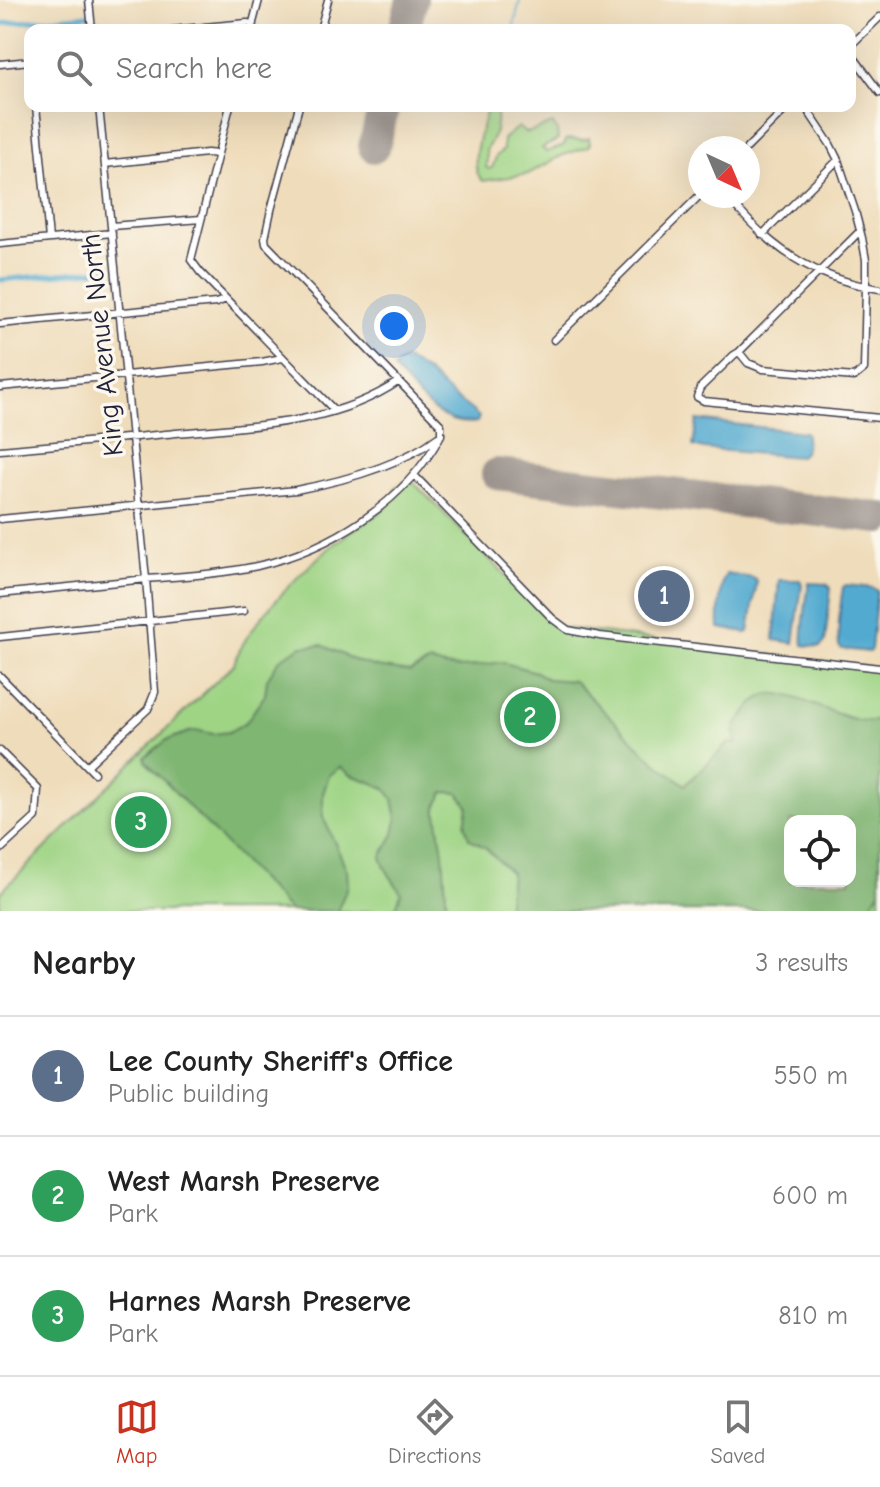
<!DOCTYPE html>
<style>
body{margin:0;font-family:"Comic Neue",sans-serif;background:#f6f6f6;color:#222}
.controls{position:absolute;right:24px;bottom:24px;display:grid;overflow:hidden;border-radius:16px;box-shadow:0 8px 32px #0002}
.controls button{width:72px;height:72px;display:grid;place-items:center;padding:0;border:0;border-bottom:2px solid #e0e0e0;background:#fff;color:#222;font:40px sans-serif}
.compass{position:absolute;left:688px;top:136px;width:72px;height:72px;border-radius:50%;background:#fff;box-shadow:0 8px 32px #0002;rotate:136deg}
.you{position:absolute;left:394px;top:326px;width:28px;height:28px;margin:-20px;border:6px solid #fff;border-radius:50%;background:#1a73e8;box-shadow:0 0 0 12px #1a73e833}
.badge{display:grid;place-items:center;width:52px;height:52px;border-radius:50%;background:#c8321e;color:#fff;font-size:26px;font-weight:700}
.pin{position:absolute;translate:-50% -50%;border:4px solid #fff;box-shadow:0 2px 8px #0006}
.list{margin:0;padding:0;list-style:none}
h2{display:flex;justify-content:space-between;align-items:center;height:104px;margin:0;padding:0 32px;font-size:34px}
h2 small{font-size:26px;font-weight:400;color:#767676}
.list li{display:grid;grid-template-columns:52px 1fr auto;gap:24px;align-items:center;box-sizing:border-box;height:120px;padding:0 32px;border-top:2px solid #e0e0e0}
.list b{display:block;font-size:30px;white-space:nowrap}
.list p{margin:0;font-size:26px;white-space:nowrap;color:#767676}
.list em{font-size:26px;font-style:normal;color:#767676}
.icon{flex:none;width:44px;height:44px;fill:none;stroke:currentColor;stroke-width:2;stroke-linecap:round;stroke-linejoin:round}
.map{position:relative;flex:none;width:880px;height:911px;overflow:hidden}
.search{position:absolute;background:#fff;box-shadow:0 8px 32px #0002;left:24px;right:24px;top:24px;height:88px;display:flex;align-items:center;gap:20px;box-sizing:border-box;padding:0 28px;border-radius:16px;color:#767676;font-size:30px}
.sheet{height:464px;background:#fff}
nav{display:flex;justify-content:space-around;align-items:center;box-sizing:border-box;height:112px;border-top:2px solid #e0e0e0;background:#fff;font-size:22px;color:#767676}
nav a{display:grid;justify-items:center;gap:4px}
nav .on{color:#c8321e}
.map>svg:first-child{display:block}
.green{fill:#9fd485;stroke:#607b60;stroke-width:2;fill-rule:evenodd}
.forest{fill:#7fb672;stroke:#506c56;stroke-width:2;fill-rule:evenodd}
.water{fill:#53aad0;stroke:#3a6686;stroke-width:2}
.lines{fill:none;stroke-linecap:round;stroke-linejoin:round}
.stream{stroke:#53aad0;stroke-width:2}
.canal{stroke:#53aad0;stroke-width:5}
.runway{stroke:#887f7a;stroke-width:32}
.minor-casing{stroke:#413e4e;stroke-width:9}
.minor{stroke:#fff;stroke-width:6}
.labels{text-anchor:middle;stroke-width:7;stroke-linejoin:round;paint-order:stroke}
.street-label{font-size:28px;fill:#22223b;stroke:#fbf7ec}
</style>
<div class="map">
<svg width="880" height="911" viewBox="0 0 880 911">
<rect width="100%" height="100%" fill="#fbf7ec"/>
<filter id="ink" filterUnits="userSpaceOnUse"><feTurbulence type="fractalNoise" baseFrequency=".0125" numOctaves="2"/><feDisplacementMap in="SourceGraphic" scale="16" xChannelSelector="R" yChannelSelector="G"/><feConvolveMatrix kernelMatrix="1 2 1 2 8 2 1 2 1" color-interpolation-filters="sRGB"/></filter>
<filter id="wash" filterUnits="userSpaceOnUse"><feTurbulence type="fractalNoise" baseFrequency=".006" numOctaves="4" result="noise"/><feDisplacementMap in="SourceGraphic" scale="32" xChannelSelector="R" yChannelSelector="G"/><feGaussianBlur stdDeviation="1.8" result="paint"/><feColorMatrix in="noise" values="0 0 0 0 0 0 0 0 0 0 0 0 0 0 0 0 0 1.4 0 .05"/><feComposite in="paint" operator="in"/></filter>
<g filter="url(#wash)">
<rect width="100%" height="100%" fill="#efdcba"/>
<path class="green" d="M 488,106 L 496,106 C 497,123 497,135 486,149 L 487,160 L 486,167 L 488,169 L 492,168 L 497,155 L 503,150 L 503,139 L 518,127 L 526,133 L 553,124 L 557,130 L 558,140 L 542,148 L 546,152 L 563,146 L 565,143 L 565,140 C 571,137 579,143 589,138 L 590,143 L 588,147 L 561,156 L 528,174 L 483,181 C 466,167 483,125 488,106 Z
M 412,478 L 414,483 L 557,627 L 880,669 L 880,911 L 0,911 L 0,893 L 143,752 L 234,664 C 246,624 313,559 347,534 C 366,520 389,514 395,488 ZM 790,821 L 850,821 L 850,881 L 790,881 Z"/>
<path class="forest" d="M 322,645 L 356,661 L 377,667 L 410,672 L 430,662 L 444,666 L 461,668 L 501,662 L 536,672 L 547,679 L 574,681 L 654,761 L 685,785 L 729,743 L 736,744 C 733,732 735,725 743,716 C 747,709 758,698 766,695 C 791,686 849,729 880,720 L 880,891 L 867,911 L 507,911 L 511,873 L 486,848 L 469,838 L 465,825 L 468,806 L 458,793 L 444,792 L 436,807 L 443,853 L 447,911 L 388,911 L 396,907 L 401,893 C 393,879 385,872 381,857 L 394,834 L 397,819 L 393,799 L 385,788 L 368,781 L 351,775 L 340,767 L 329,775 L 323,794 L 323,817 L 347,870 L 348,886 L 337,911 L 290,911 L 146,762 L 145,757 L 167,740 L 189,732 L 200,731 L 213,734 L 229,732 L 246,722 L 265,695 L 267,679 L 280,659 L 302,646 ZM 790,821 L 850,821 L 850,881 L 790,881 Z"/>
<path class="water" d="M 406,360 C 423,367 434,379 448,392 C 458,401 470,407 479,417 L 477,422 C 441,429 415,393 394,369 L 398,363 Z
M 697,420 L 804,432 L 806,433 C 806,444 808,452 798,457 L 704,449 L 693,446 Z
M 726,574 L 753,578 L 757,581 L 749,632 L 746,633 L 719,628 C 718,615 720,585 726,574 Z
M 779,580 L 800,580 L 802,585 L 794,643 L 774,640 Z
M 809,583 L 827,584 L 831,588 L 825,642 L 820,647 L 803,645 C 801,636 807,595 809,583 Z
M 846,585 L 873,588 L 877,591 L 871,649 L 869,652 L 842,649 L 839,646 C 837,627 840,606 843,587 Z"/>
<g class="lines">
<path class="stream" d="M 513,30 L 520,0"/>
<path class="canal" d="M 0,24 L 88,15
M 0,280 L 110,269"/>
<path class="runway" d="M 404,30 L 412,0
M 374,147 L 384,106
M 497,474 L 880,518"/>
</g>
</g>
<g filter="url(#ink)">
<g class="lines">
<g class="minor-casing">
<path id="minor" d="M 89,0 L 92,30
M 172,30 L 247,23 L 253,24
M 251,30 L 259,0
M 320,30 L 328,0
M 850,46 L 880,17
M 850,52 L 880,93
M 0,64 L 30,61
M 36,106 L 49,239
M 230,106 L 191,260 L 200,272 L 334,410
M 299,106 L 271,210 L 265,238 L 266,244 L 441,425 L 441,435
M 747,148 L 789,106
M 105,164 L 207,153 L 218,154
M 727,196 C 768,247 814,279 880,289
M 111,226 L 201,219
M 860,231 L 739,352 L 734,355 L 700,388 L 697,397 L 704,401 L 880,418
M 762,235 L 838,160
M 0,244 L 112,233
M 0,324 L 216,303 L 226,299
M 554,340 L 700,195
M 739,352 L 748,363 L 763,369 L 854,377 L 864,369 L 866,287 L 866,260 L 862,238 L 855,211 L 838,160 L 830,144 L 806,108
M 0,387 L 262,362 L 282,358
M 0,450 C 59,445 117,439 176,433 C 251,426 335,425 399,381
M 414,475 L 553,619 L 568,630 L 600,636 L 880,668
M 0,519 L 296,490 C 343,481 400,466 438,437
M 0,594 C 49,589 98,584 147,579 C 183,576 221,574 257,566 C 331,549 405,503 441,435
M 0,637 L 244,611
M 0,676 L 94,773
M 0,751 L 38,789 L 36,817 L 0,850
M 87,766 L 148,709 L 155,692 L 146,579 L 99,106"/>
</g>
<use href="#minor" class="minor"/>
</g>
</g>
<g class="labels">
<g class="street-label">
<text transform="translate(101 345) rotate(-96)" y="10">King Avenue North</text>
</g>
</g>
</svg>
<div class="controls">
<button><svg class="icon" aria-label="locate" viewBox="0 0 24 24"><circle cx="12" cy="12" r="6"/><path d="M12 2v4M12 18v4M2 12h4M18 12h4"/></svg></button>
</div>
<svg class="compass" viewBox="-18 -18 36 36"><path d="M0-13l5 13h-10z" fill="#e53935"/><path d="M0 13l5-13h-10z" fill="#767676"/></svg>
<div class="you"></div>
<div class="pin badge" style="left:664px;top:596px;background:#5c6f8a">1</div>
<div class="pin badge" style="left:530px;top:717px;background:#2e9e5b">2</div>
<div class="pin badge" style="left:141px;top:822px;background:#2e9e5b">3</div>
<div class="search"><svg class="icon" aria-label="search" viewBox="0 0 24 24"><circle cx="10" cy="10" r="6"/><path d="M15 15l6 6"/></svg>Search here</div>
</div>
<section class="sheet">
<h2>Nearby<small>3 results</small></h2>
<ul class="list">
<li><span class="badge" style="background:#5c6f8a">1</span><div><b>Lee County Sheriff's Office</b><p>Public building</p></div><em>550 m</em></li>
<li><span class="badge" style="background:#2e9e5b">2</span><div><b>West Marsh Preserve</b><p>Park</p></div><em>600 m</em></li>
<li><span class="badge" style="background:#2e9e5b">3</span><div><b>Harnes Marsh Preserve</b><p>Park</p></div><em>810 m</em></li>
</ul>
</section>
<nav>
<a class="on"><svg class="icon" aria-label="map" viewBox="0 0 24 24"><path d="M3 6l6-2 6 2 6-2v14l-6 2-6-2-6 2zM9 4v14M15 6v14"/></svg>Map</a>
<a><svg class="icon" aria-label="directions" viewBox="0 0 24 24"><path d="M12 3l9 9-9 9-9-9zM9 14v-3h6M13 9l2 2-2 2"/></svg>Directions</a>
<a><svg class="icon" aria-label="saved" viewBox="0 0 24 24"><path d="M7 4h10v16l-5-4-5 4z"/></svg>Saved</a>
</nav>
